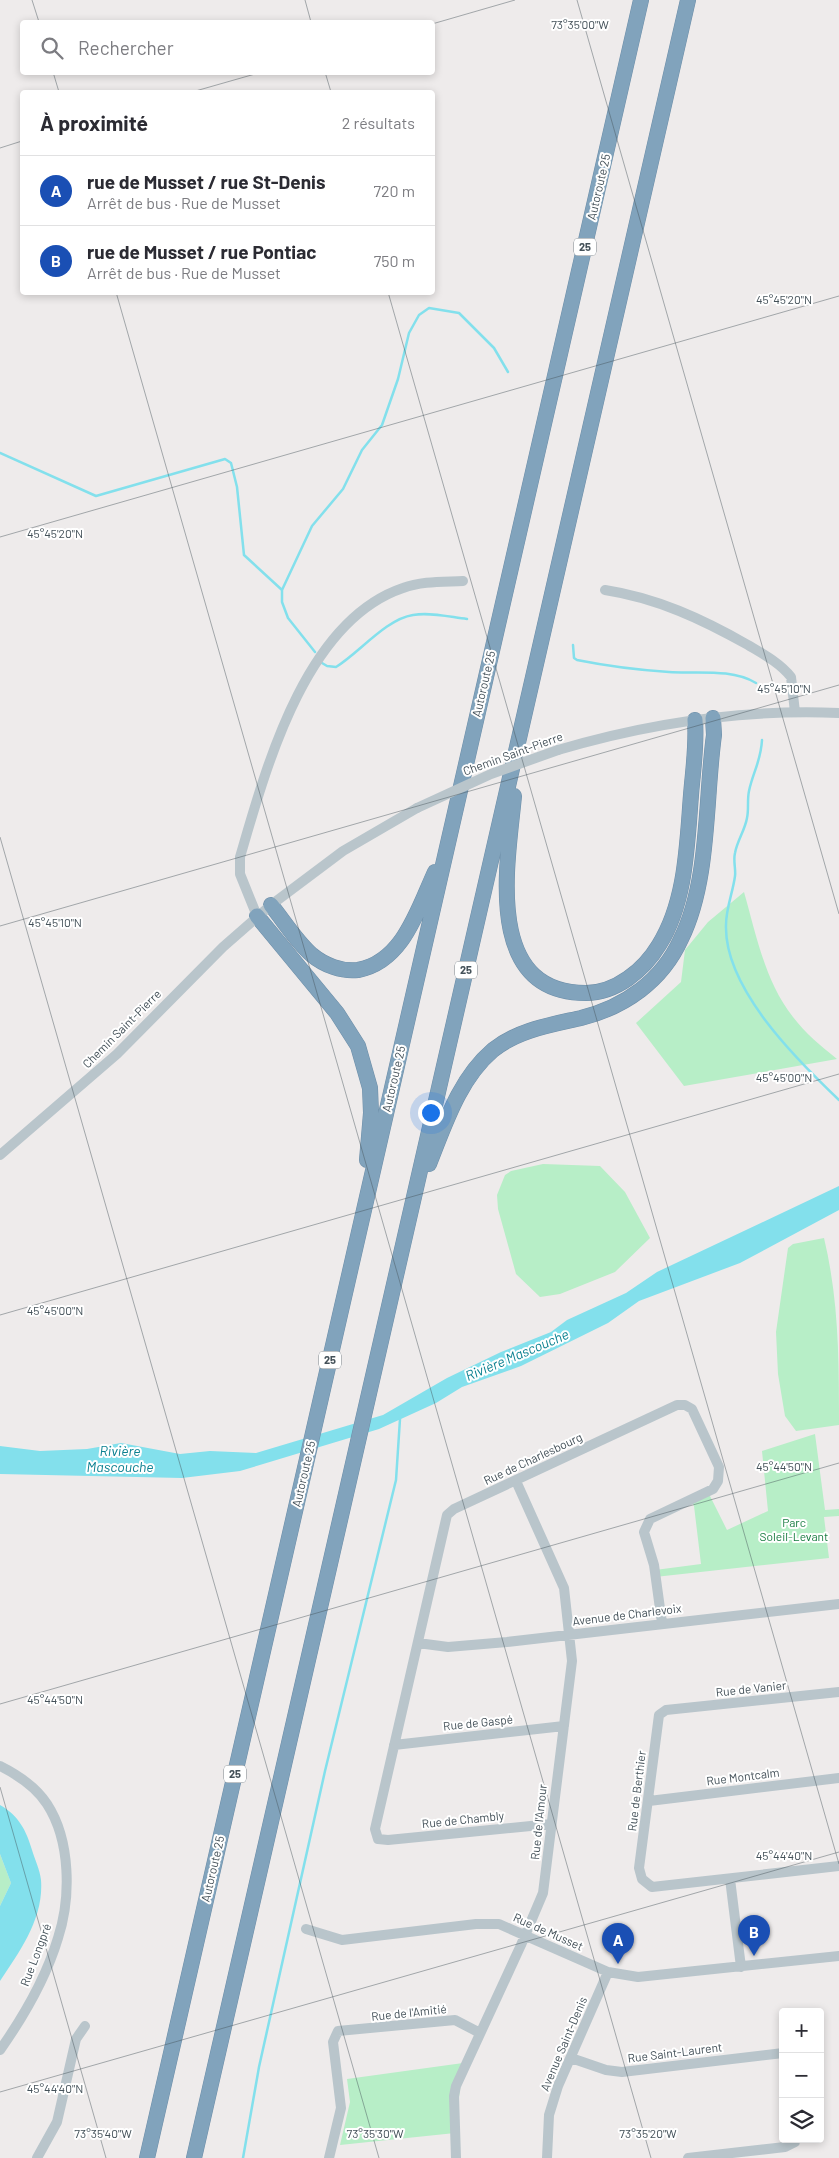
<!DOCTYPE html>
<html lang="fr">
<meta charset="utf-8">
<style>
body{margin:0;font-family:Barlow,sans-serif;background:#f2f2f3;color:#2b2b33}
.controls{position:absolute;right:15px;bottom:15px;display:grid;overflow:hidden;border-radius:5px;box-shadow:0 2px 8px #0003}
.controls button{width:45px;height:45px;display:grid;place-items:center;padding:0;border:0;border-bottom:1px solid #e1e1e2;background:#fff;color:#2b2b33;font:25px sans-serif}
.you{position:absolute;left:430px;top:1112px;width:18px;height:18px;margin:-12px;border:4px solid #fff;border-radius:50%;background:#1a73e8;box-shadow:0 0 0 8px #1a73e833}
.badge{display:grid;place-items:center;width:32px;height:32px;border-radius:50%;background:#1680de;color:#fff;font-size:16px;font-weight:700}
.pin{position:absolute;translate:-50% -41px;filter:drop-shadow(0 1px 2px #0008)}
.pin::after{content:'';position:absolute;top:26px;width:18px;height:15px;background:inherit;clip-path:polygon(0 0,100% 0,50% 100%)}
.list{margin:0;padding:0;list-style:none}
h2{display:flex;justify-content:space-between;align-items:center;height:65px;margin:0;padding:0 20px;font-size:21px}
h2 small{font-size:16px;font-weight:400;color:#7c7c81}
.list li{display:grid;grid-template-columns:32px 1fr auto;gap:15px;align-items:center;box-sizing:border-box;height:70px;padding:0 20px;border-top:1px solid #e1e1e2}
.list b{display:block;font-size:19px;white-space:nowrap}
.list p{margin:0;font-size:16px;white-space:nowrap;color:#7c7c81}
.list em{font-size:16px;font-style:normal;color:#7c7c81}
.icon{flex:none;width:28px;height:28px;fill:none;stroke:currentColor;stroke-width:2;stroke-linecap:round;stroke-linejoin:round}
.map{position:relative;flex:none;width:839px;height:2158px;overflow:hidden}
.search{position:absolute;background:#fff;box-shadow:0 2px 8px #0003;left:20px;top:20px;width:415px;height:55px;display:flex;align-items:center;gap:12px;box-sizing:border-box;padding:0 18px;border-radius:5px;color:#7c7c81;font-size:19px}
.panel{position:absolute;background:#fff;box-shadow:0 2px 8px #0003;left:20px;top:90px;width:415px;height:205px;border-radius:5px}
.map>svg:first-child{display:block}
.green{fill:#b7eec7}
.water{fill:#83e0ec}
.lines{fill:none;stroke-linecap:round;stroke-linejoin:round}
.stream{stroke:#83e0ec;stroke-width:2.5}
.highway-casing{stroke:#6d8ea8;stroke-width:16}
.minor{stroke:#b9c5cb;stroke-width:10}
.highway{stroke:#81a3bc;stroke-width:15}
.minor-bridge{stroke:#b9c5cb;stroke-width:10}
.ticks{fill:none;stroke:#445159;stroke-width:1;stroke-opacity:0.45}
.labels{text-anchor:middle;stroke-width:4;stroke-linejoin:round;paint-order:stroke}
.shield{fill:#fff;stroke:#7c858b;stroke-width:1}
.shield-label{font-size:11px;font-weight:bold;fill:#445159}
.street-label{font-size:12px;fill:#445159;stroke:#fff}
.park-label{font-size:12px;fill:#157a3e;stroke:#fff}
.water-label{font-size:14px;font-style:italic;fill:#0b8090;stroke:#fff}
.ticks-label{font-size:12px;text-anchor:middle;fill:#445159;stroke:#fff;stroke-width:4;stroke-linejoin:round;paint-order:stroke}
</style>
<div class="map">
<svg width="839" height="2158" viewBox="0 0 839 2158">
<rect width="100%" height="100%" fill="#eeebeb"/>
<path class="green" d="M 744,892 C 756,934 765,982 793,1017 C 805,1033 821,1046 837,1059 L 684,1086 L 636,1023 L 681,982 L 685,950 L 708,922 Z
M 543,1164 L 600,1166 L 625,1192 L 650,1238 L 615,1272 L 560,1294 L 540,1297 L 516,1274 L 498,1209 L 497,1195 L 505,1175 L 511,1171 Z
M 824,1238 C 839,1301 839,1360 839,1425 L 796,1431 L 785,1416 L 778,1374 L 776,1332 L 788,1248 L 793,1244 Z
M 815,1434 L 825,1510 L 839,1509 L 839,1516 L 824,1517 L 829,1558 L 655,1577 L 655,1570 L 701,1564 L 694,1506 L 690,1498 L 707,1490 L 727,1530 L 768,1511 L 762,1451 Z
M 0,1854 L 11,1883 L 0,1906 Z
M 463,2063 L 455,2133 L 340,2145 L 350,2102 L 347,2079 Z"/>
<path class="water" d="M 839,1186 L 839,1210 L 740,1263 L 639,1301 L 608,1323 L 521,1366 L 462,1387 L 436,1403 L 379,1429 L 240,1471 L 182,1478 L 0,1474 L 0,1446 L 40,1451 L 87,1449 L 121,1443 L 180,1454 L 210,1451 L 256,1453 L 383,1415 L 447,1378 L 501,1352 L 551,1332 L 567,1320 L 626,1293 L 657,1272 Z
M 0,1805 C 19,1816 26,1830 32,1850 C 35,1860 40,1870 41,1880 C 44,1918 20,1951 0,1981 L 0,1906 L 11,1883 L 0,1854 Z"/>
<g class="lines">
<path class="stream" d="M 0,453 L 96,496 L 225,459 L 231,463 L 237,487 L 244,555 L 282,590
M 573,645 L 574,658 L 577,660 C 607,666 638,670 669,672 C 696,674 731,668 756,683
M 315,652 L 288,618 L 282,602 L 282,590 L 312,526 L 343,489 L 362,450 L 382,425 L 398,379 L 409,333 L 419,315 L 429,308 L 459,313 L 494,348 L 508,372
M 322,663 L 327,666 L 336,667 C 359,653 386,619 413,615 C 431,612 450,617 467,619
M 762,740 C 761,761 753,772 749,791 C 747,800 749,809 747,818 C 745,830 737,841 735,853 C 733,861 736,869 735,876 C 733,892 726,908 726,925 C 724,988 796,1059 839,1100
M 243,2158 L 259,2067 L 325,1771 L 396,1480 L 400,1419"/>
<g class="highway-casing">
<path id="highway" d="M 514,796 C 508,861 482,993 586,993 C 616,993 644,970 659,945 C 686,902 687,845 691,795 C 693,770 697,745 695,720
M 271,905 C 284,921 296,941 312,955 C 324,965 342,972 358,970 C 403,962 418,909 435,872
M 257,916 L 337,1013 L 358,1046 L 370,1088 L 371,1113 L 367,1160
M 429,1164 C 445,1124 459,1079 493,1050 C 518,1030 550,1025 581,1018 C 625,1007 662,981 681,939 C 710,880 705,800 714,735 L 713,718
M 147,2158 L 641,0
M 194,2158 L 688,0"/>
</g>
<path class="minor" d="M 605,590 C 657,598 702,619 748,645 C 763,654 780,663 791,677 L 795,712
M 558,750 C 649,723 744,709 839,713
M 257,916 L 240,874 L 240,857 C 266,768 305,621 403,588 C 422,581 443,582 463,581
M 0,1155 L 117,1054 L 223,947 L 271,905 L 343,851 L 417,808
M 418,1643 L 448,1647 L 507,1642 L 839,1604
M 839,1692 L 666,1710 L 659,1715 L 639,1868 L 642,1879 L 652,1887 L 839,1866
M 394,1745 L 564,1726
M 0,1766 C 18,1775 36,1787 47,1804 C 71,1841 71,1898 58,1938 C 46,1978 24,2016 0,2050
M 649,1801 L 839,1778
M 551,1824 L 388,1840 L 378,1839 L 375,1829 L 447,1515 L 454,1509 L 677,1405 L 685,1405 L 692,1409 L 719,1467 L 718,1481 L 713,1489 L 650,1519 L 644,1532 L 654,1565 L 662,1623
M 730,1879 L 741,1967
M 306,1929 L 342,1940 L 476,1924 L 499,1924 L 608,1972 L 638,1977 L 839,1956
M 571,2058 L 606,2070 L 622,2072 L 783,2053
M 37,2158 L 57,2122 L 76,2039 L 85,2026
M 329,2158 L 341,2108 L 333,2042 L 338,2031 L 455,2020 L 480,2033
M 456,2158 L 454,2096 L 456,2086 L 521,1945 L 543,1893 L 572,1661 L 564,1588 L 516,1481
M 547,2158 L 549,2115 L 558,2086 L 608,1972
M 688,2158 L 785,2147 L 795,2142 L 795,2139"/>
<use href="#highway" class="highway"/>
<path class="minor-bridge" d="M 417,808 L 491,774 L 558,750"/>
</g>
<path class="ticks" d="M 32,0 L 39,22M 305,0 L 311,22M 577,0 L 839,914M 432,24 L 515,0M 53,72 L 59,92M 325,72 L 331,92M 192,92 L 262,72M 0,148 L 22,141M 116,292 L 651,2158M 388,292 L 839,1864M 0,537 L 839,296M 0,837 L 379,2158M 0,926 L 839,685M 0,1315 L 839,1074M 0,1704 L 839,1463M 0,1787 L 106,2158M 0,2092 L 839,1852"/>
<g class="labels">
<g class="shield">
<rect x="574" y="238.5" width="22" height="17" rx="4"/>
<rect x="455" y="961.5" width="22" height="17" rx="4"/>
<rect x="319" y="1351.5" width="22" height="17" rx="4"/>
<rect x="224" y="1765.5" width="22" height="17" rx="4"/>
</g>
<g class="shield-label">
<text x="585" y="251">25</text>
<text x="466" y="974">25</text>
<text x="330" y="1364">25</text>
<text x="235" y="1778">25</text>
</g>
<g class="street-label">
<text transform="translate(599 187) rotate(-77)" y="4">Autoroute 25</text>
<text transform="translate(484 684) rotate(-77)" y="4">Autoroute 25</text>
<text transform="translate(513 754) rotate(-20)" y="4">Chemin Saint-Pierre</text>
<text transform="translate(122 1029) rotate(-45)" y="4">Chemin Saint-Pierre</text>
<text transform="translate(394 1079) rotate(-77)" y="4">Autoroute 25</text>
<text transform="translate(533 1459) rotate(-25)" y="4">Rue de Charlesbourg</text>
<text transform="translate(304 1474) rotate(-77)" y="4">Autoroute 25</text>
<text transform="translate(627 1615) rotate(-7)" y="4">Avenue de Charlevoix</text>
<text transform="translate(751 1689) rotate(-6)" y="4">Rue de Vanier</text>
<text transform="translate(478 1723) rotate(-6)" y="4">Rue de Gaspé</text>
<text transform="translate(743 1777) rotate(-7)" y="4">Rue Montcalm</text>
<text transform="translate(637 1791) rotate(-83)" y="4">Rue de Berthier</text>
<text transform="translate(463 1820) rotate(-6)" y="4">Rue de Chambly</text>
<text transform="translate(539 1822) rotate(-84)" y="4">Rue de l'Amour</text>
<text transform="translate(213 1869) rotate(-77)" y="4">Autoroute 25</text>
<text transform="translate(548 1932) rotate(24)" y="4">Rue de Musset</text>
<text transform="translate(36 1955) rotate(-69)" y="4">Rue Longpré</text>
<text transform="translate(409 2013) rotate(-6)" y="4">Rue de l'Amitié</text>
<text transform="translate(564 2044) rotate(-67)" y="4">Avenue Saint-Denis</text>
<text transform="translate(675 2053) rotate(-7)" y="4">Rue Saint-Laurent</text>
</g>
<g class="park-label">
<text x="794" y="1527">Parc<tspan x="794" dy="14">Soleil-Levant</tspan></text>
</g>
<g class="water-label">
<text transform="translate(517 1355) rotate(-23)" y="5">Rivière Mascouche</text>
<text x="120" y="1456">Rivière<tspan x="120" dy="16">Mascouche</tspan></text>
</g>
</g>
<g class="ticks-label">
<text x="580" y="29">73°35'00"W</text>
<text x="784" y="304">45°45'20"N</text>
<text x="55" y="538">45°45'20"N</text>
<text x="784" y="693">45°45'10"N</text>
<text x="55" y="927">45°45'10"N</text>
<text x="784" y="1082">45°45'00"N</text>
<text x="55" y="1315">45°45'00"N</text>
<text x="784" y="1471">45°44'50"N</text>
<text x="55" y="1704">45°44'50"N</text>
<text x="784" y="1860">45°44'40"N</text>
<text x="55" y="2093">45°44'40"N</text>
<text x="103" y="2138">73°35'40"W</text>
<text x="375" y="2138">73°35'30"W</text>
<text x="648" y="2138">73°35'20"W</text>
</g>
</svg>
<div class="controls">
<button>+</button>
<button>−</button>
<button><svg class="icon" aria-label="layers" viewBox="0 0 24 24"><path d="M12 4l9 5-9 5-9-5zM3 14l9 5 9-5"/></svg></button>
</div>
<div class="you"></div>
<div class="pin badge" style="left:618px;top:1964px;background:#1a4fb4">A</div>
<div class="pin badge" style="left:754px;top:1956px;background:#1a4fb4">B</div>
<div class="search"><svg class="icon" aria-label="search" viewBox="0 0 24 24"><circle cx="10" cy="10" r="6"/><path d="M15 15l6 6"/></svg>Rechercher</div>
<section class="panel">
<h2>À proximité<small>2 résultats</small></h2>
<ul class="list">
<li><span class="badge" style="background:#1a4fb4">A</span><div><b>rue de Musset / rue St-Denis</b><p>Arrêt de bus · Rue de Musset</p></div><em>720 m</em></li>
<li><span class="badge" style="background:#1a4fb4">B</span><div><b>rue de Musset / rue Pontiac</b><p>Arrêt de bus · Rue de Musset</p></div><em>750 m</em></li>
</ul>
</section>
</div>
